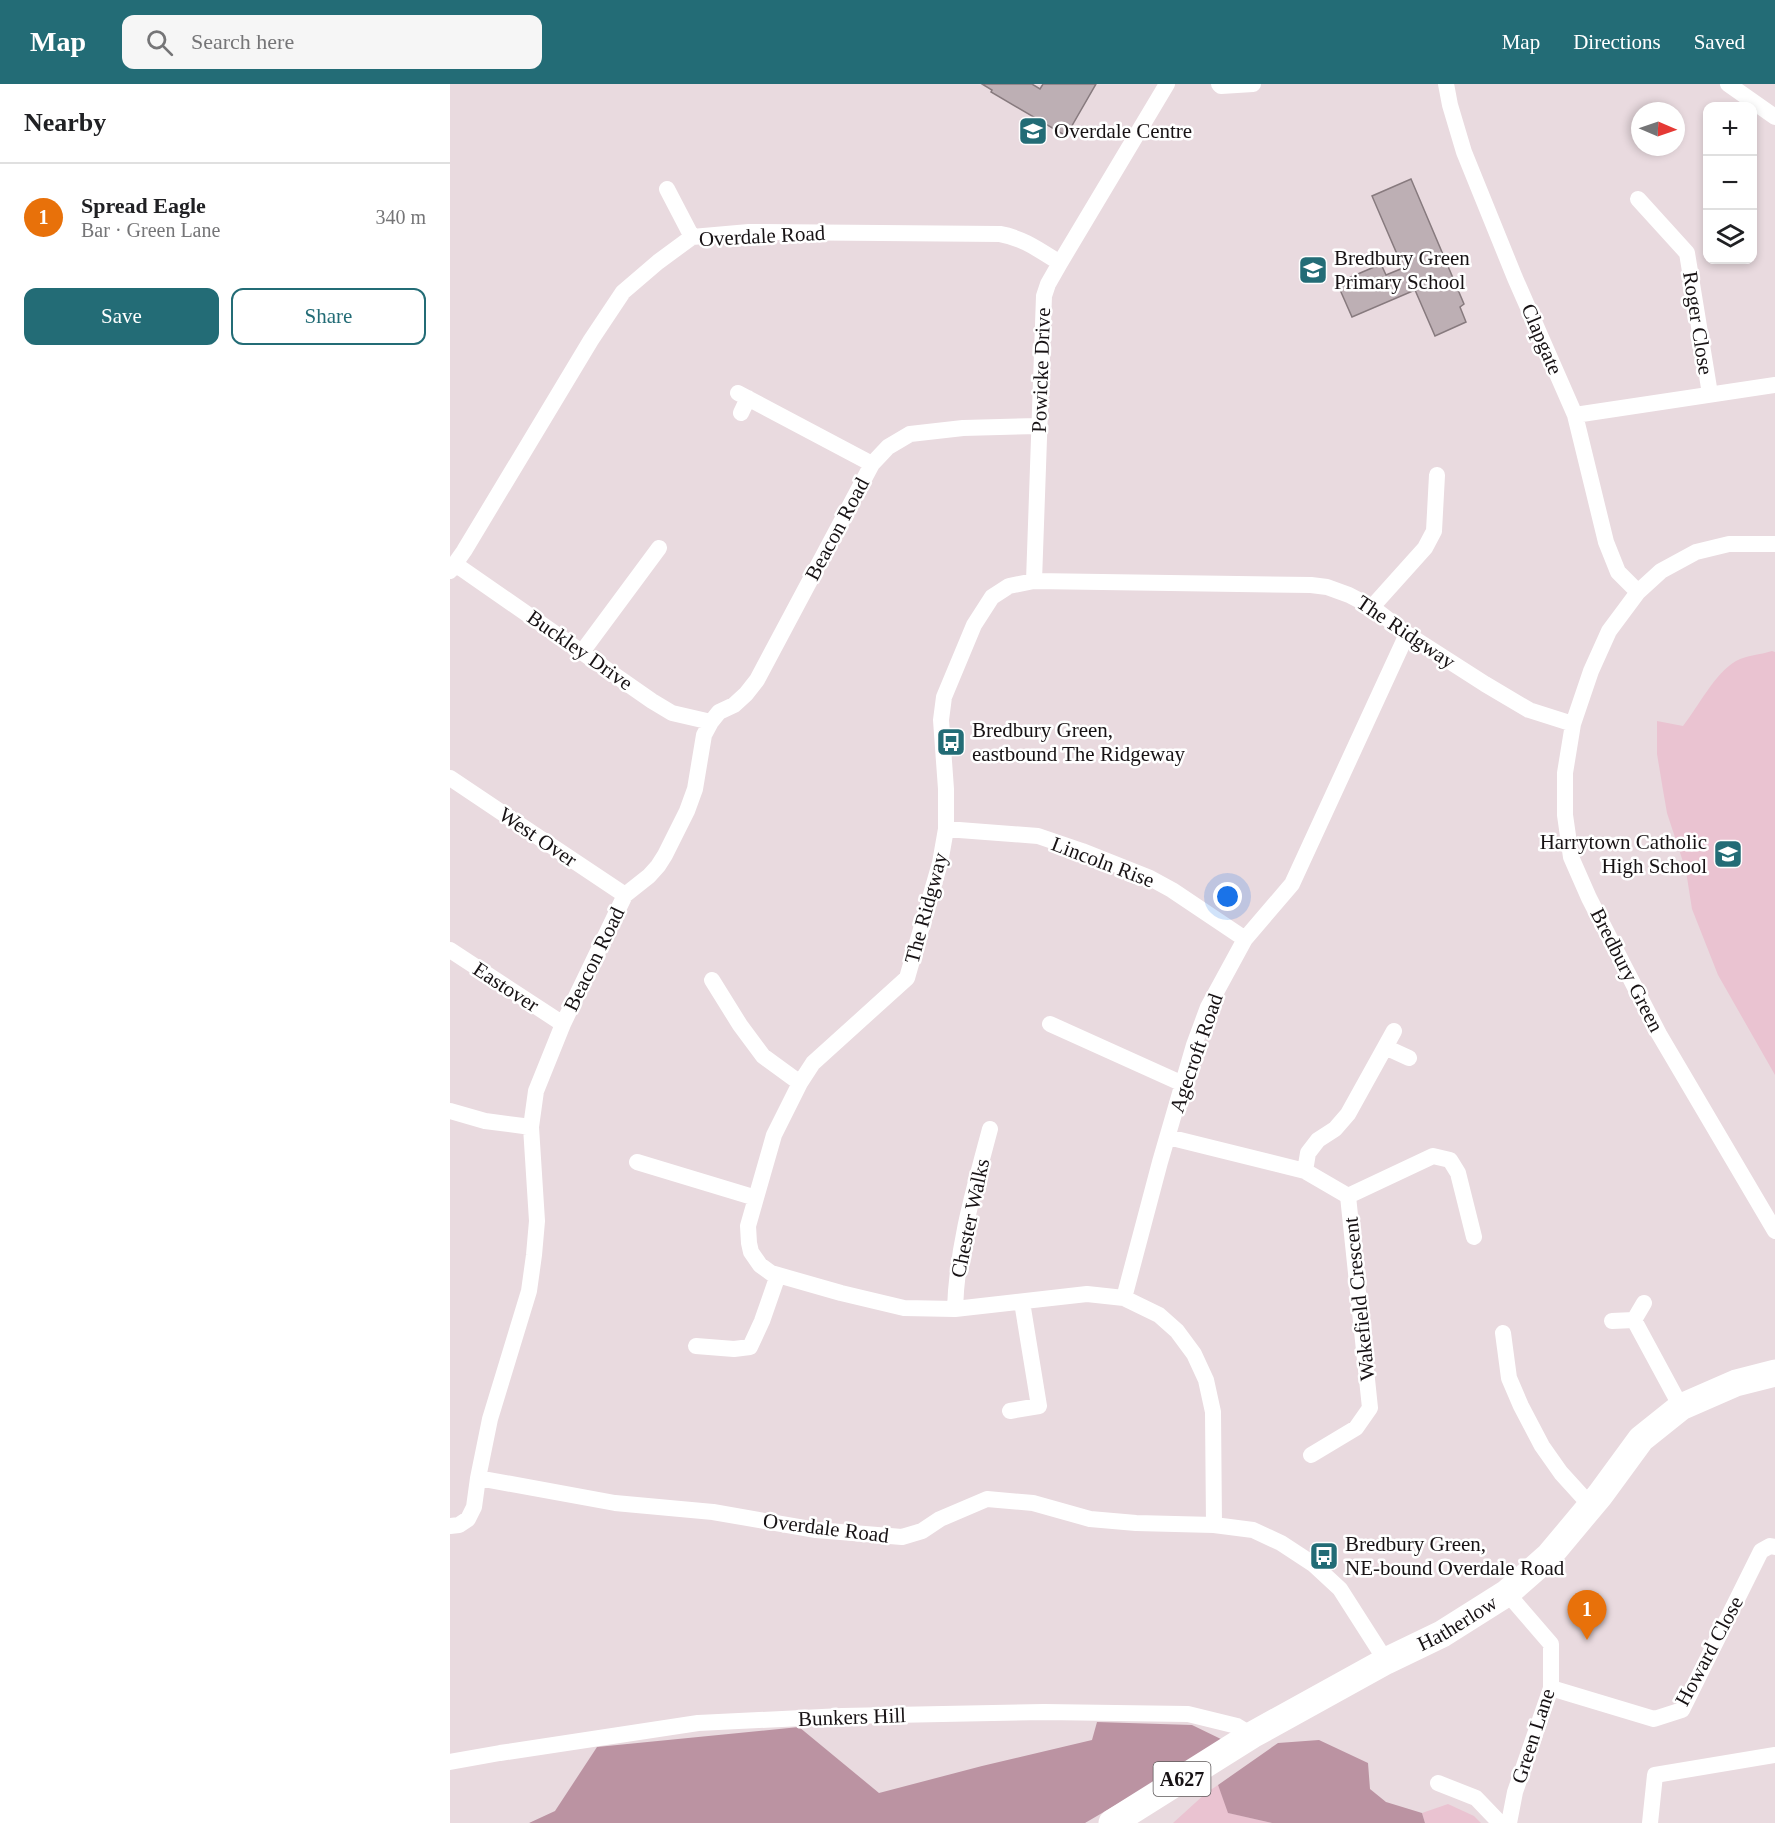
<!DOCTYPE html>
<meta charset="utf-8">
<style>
body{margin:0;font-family:"Times New Roman",serif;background:#f6f6f6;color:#202124}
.controls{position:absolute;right:18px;top:18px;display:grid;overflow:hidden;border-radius:12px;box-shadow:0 3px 9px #0003}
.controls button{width:54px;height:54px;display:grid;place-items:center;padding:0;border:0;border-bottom:2px solid #e0e0e0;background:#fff;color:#202124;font:30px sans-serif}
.compass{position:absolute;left:1181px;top:18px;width:54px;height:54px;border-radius:50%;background:#fff;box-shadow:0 3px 9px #0003;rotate:92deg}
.you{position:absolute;left:778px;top:813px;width:21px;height:21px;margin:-15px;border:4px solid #fff;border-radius:50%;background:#1a73e8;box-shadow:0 0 0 9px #1a73e833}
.badge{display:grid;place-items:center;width:39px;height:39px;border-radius:50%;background:#236c76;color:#fff;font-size:20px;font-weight:700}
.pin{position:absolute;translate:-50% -50px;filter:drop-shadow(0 2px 3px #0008)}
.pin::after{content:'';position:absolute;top:32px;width:21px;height:18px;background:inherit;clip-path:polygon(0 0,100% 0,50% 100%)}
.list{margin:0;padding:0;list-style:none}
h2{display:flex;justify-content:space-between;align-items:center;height:78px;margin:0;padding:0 24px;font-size:26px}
h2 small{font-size:20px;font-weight:400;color:#757577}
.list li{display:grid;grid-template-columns:39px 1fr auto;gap:18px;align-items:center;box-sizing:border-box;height:108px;padding:0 24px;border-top:2px solid #e0e0e0}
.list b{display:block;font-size:22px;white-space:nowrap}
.list p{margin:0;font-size:20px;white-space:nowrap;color:#757577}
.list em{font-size:20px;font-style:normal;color:#757577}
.actions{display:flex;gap:12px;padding:18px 24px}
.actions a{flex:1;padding:14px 0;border:2px solid #236c76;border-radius:12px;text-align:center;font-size:21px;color:#236c76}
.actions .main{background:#236c76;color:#fff}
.icon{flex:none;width:33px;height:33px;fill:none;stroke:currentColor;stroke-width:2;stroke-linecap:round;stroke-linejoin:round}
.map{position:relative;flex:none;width:1325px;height:1739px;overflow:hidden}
header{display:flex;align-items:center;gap:36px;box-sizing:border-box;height:84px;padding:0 30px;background:#236c76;color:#fff}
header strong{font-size:28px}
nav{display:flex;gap:33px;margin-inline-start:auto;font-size:21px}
.search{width:420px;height:54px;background:#f6f6f6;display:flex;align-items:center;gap:15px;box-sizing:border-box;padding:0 21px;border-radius:12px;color:#757577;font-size:22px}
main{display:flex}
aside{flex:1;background:#fff}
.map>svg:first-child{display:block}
.green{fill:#eac3d1}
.forest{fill:#bb93a2}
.building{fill:#bdafb4;stroke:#877a7e;stroke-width:1.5}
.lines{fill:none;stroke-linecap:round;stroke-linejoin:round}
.street{stroke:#fff;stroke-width:16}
.primary{stroke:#fff;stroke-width:27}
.labels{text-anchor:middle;stroke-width:5;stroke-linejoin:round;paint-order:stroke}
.shield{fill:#fff;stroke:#5d595a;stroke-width:1.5}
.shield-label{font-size:20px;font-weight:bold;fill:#171214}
.poi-label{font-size:21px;fill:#171214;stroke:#fff;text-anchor:start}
.street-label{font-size:21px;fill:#171214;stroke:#fff}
</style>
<header>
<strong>Map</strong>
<div class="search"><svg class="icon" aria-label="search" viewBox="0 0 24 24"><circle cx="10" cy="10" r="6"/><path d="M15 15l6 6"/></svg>Search here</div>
<nav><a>Map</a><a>Directions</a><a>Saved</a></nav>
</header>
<main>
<aside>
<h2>Nearby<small></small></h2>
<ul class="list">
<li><span class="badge" style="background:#e8710a">1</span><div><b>Spread Eagle</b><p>Bar · Green Lane</p></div><em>340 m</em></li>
</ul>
<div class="actions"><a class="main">Save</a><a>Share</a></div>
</aside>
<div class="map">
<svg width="1325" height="1739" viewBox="0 0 1325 1739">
<rect width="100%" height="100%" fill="#e9dadf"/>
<path class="green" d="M 1322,567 L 1325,568 L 1325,991 L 1268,891 L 1242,825 L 1236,787 L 1217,729 L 1213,706 L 1207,670 L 1207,637 L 1233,642 C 1248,623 1265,589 1286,577 C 1297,571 1310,571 1322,567 Z
M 768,1701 L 779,1729 L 822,1739 L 723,1739 L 756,1709 Z
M 998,1720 L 1024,1732 L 1031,1739 L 975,1739 L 972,1729 Z"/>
<path class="forest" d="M 647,1638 L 742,1641 L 775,1657 L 635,1739 L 79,1739 L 105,1727 L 147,1663 L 349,1643 L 429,1709 L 532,1682 L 642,1656 Z
M 869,1656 L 918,1679 L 920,1705 L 936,1718 L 972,1729 L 975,1739 L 822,1739 L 778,1729 L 768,1701 L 828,1659 Z"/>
<path class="building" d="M 532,0 L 582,0 L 590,5 L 593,0 L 646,0 L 616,52 L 541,8 L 542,6 Z
M 961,95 L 1014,220 L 1010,223 L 1016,238 L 985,252 L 965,206 L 902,233 L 887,199 L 931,180 L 936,191 L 953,184 L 922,112 Z"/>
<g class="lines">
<path class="street" d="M 769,0 L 771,2 L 803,0
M 996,0 L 1000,21 L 1014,68 L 1065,194 L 1125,331 L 1156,458 L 1168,488 L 1188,508
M 1278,0 L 1325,33
M 217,105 L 242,153
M 1188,115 L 1237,169 L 1260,310
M 288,309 L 422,380
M 291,329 L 298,314
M 1125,331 L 1325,301
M 1325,460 L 1279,460 L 1246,468 L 1211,487 L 1188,508 L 1159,547 L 1141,587 L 1123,640 L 1115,689 L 1115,731 L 1121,773 L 1139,814 L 1209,950 L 1325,1147
M 5,480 L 202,617 L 222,629 L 261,638
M 0,487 L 14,467 L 141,256 L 173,208 L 208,178 L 242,153 L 299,148 L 550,150 C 573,154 589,166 610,179
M 584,497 L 594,212 L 598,200 L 610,179 L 717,0
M 922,523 L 975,464 L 984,447 L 987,391
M 132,568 L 209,464
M 0,694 L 175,811
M 496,745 L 588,752 L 632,767 L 700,794 L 722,806 L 795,855
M 0,866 L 113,940
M 262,896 L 290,941 L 313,972 L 350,999
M 600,940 L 733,1000
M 935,963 L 959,974
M 0,1027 L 35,1037 L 81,1043
M 718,1053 L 855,1087 L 898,1112 L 920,1324 L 906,1344 L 861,1371
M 187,1078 L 306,1114
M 855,1087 L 858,1069 L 868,1056 L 885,1045 L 898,1030 L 944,947
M 898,1112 L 983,1072 L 1000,1076 L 1008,1089 L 1024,1153
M 674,1214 L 710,1078 L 744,961 L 758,923 L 795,855 L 842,800 L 957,550
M 505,1225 C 507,1162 524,1105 540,1045
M 1184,1236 L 1231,1323
M 1162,1237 L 1184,1236 L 1194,1219
M 1053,1249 L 1059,1294 L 1071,1322 L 1092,1362 L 1111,1389 L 1141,1422
M 246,1262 L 284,1265 L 300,1263 L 312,1237 L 328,1191
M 560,1327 L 589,1322 L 572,1218
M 28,1394 L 165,1419 L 263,1428 L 366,1446 L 452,1453 L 472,1447 L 490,1435 L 537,1415 L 583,1419 L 640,1435 L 686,1439 L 764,1441 L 803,1446 L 831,1459 L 863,1480 L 890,1505 L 936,1577
M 764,1441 L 763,1328 L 756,1296 L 744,1270 L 727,1247 L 709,1231 L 674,1214 L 637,1210 L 505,1225 L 454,1224 L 391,1209 L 321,1189 L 310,1181 L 301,1168 L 299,1159 L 298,1142 L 324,1051 L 350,999 L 363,979 L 457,894 L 490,779 L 496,745 L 496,705 L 491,636 L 494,613 L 524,541 L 542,513 L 559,502 L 584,497 L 861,501 L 877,503 L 899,511 L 922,523 L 957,550 L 1035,600 L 1079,626 L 1123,640
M 0,1442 L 9,1441 L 18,1435 L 24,1423 L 28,1394 L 40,1335 L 79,1207 L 84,1171 L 87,1137 L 81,1043 L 86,1007 L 113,940 L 175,811 L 199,792 L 208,782 L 215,771 L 237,727 L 245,705 L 254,651 L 261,638 L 269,628 L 284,621 L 296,610 L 307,596 L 422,380 L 438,363 L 460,350 L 513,344 L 589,342
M 1057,1509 L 1101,1560 L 1101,1604 L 1065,1708 L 1059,1739
M 1101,1604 L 1204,1635 L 1232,1626 L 1311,1467 L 1320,1462 L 1325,1463
M 0,1678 L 50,1669 L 248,1639 L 392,1632 L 594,1628 L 738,1630 L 787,1642 L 802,1651
M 988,1699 L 1026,1714 L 1050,1739
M 1200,1739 L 1205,1691 L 1325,1671"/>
<path class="primary" id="s1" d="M 662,1739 L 802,1651 L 936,1577 L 992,1550 L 1057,1509 L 1099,1472 L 1150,1411 L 1191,1355 L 1231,1323 L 1286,1299 L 1325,1289"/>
</g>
<defs>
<g id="school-square" transform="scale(1.5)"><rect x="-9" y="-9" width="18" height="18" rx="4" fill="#236c76" stroke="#fff"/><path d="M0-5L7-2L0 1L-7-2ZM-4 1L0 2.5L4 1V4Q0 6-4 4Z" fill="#fff"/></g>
<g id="bus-square" transform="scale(1.5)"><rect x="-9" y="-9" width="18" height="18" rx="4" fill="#236c76" stroke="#fff"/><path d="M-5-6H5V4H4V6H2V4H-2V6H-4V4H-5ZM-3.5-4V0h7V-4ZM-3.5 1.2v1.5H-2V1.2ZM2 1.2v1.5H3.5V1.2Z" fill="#fff"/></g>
</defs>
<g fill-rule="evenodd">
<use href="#school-square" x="583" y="47"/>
<use href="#school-square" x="863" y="186"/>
<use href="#bus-square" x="501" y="658"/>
<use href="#school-square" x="1278" y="770"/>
<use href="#bus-square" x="874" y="1472"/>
</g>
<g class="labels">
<rect class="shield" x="703.5" y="1678" width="57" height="34" rx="4.5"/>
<g class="shield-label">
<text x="732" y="1702">A627</text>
</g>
<g class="poi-label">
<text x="604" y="54">Overdale Centre</text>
<text x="884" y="181">Bredbury Green<tspan x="884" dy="24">Primary School</tspan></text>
<text x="522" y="653">Bredbury Green,<tspan x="522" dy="24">eastbound The Ridgeway</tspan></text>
<text x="1257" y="765" text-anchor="end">Harrytown Catholic<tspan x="1257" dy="24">High School</tspan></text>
<text x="895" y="1467">Bredbury Green,<tspan x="895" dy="24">NE-bound Overdale Road</tspan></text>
</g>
<g class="street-label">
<text transform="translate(312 152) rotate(-3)" y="7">Overdale Road</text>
<text transform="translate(1248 239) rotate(81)" y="7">Roger Close</text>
<text transform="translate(1092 255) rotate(67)" y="7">Clapgate</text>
<text transform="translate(591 286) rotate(-88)" y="7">Powicke Drive</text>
<text transform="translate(387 445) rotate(-62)" y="7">Beacon Road</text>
<text transform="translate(956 548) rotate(34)" y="7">The Ridgway</text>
<text transform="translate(130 566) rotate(35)" y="7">Buckley Drive</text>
<text transform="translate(88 753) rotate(34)" y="7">West Over</text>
<text transform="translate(653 778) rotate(21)" y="7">Lincoln Rise</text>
<text transform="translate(476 824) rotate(-75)" y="7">The Ridgway</text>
<text transform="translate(144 875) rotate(-64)" y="7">Beacon Road</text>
<text transform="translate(1177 886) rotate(63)" y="7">Bredbury Green</text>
<text transform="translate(56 903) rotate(33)" y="7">Eastover</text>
<text transform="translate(746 969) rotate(-71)" y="7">Agecroft Road</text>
<text transform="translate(520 1134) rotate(-78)" y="7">Chester Walks</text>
<text transform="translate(909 1215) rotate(-96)" y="7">Wakefield Crescent</text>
<text transform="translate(376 1444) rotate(7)" y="7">Overdale Road</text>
<text dy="7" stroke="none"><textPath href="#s1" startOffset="399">Hatherlow</textPath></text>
<text transform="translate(1259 1567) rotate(-62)" y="7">Howard Close</text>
<text transform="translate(402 1633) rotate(-2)" y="7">Bunkers Hill</text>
<text transform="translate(1083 1652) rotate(-72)" y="7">Green Lane</text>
</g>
</g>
</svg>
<div class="controls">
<button>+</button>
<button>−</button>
<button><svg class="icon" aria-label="layers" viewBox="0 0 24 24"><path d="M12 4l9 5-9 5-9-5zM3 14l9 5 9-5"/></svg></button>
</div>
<svg class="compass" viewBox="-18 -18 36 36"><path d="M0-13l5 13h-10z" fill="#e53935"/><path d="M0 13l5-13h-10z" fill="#757577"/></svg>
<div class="you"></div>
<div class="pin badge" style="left:1137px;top:1556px;background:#e8710a">1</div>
</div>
</main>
